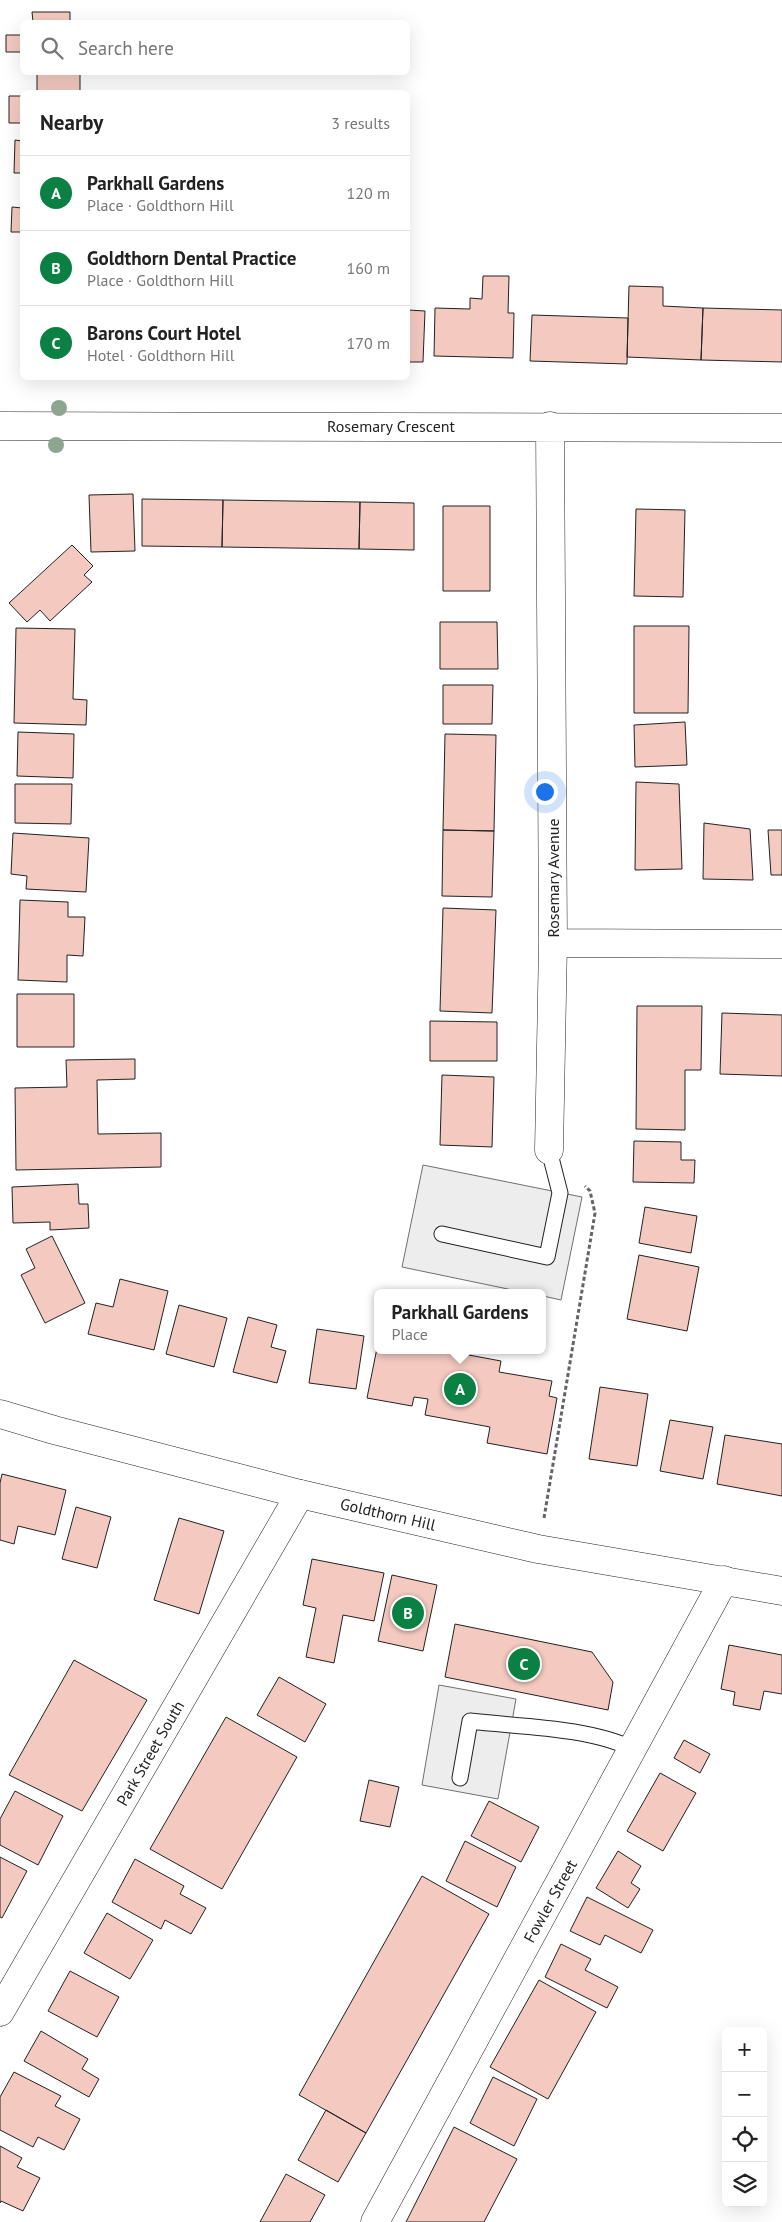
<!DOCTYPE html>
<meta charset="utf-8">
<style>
body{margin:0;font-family:"PT Sans",sans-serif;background:#f2f2f2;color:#222}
.controls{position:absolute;right:15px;bottom:15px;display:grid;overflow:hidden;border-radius:8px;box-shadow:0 5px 20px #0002}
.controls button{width:45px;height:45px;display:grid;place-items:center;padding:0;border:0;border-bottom:1px solid #e0e0e0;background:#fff;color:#222;font:25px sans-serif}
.you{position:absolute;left:544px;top:791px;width:18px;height:18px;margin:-12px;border:4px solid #fff;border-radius:50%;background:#1a73e8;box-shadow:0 0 0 8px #1a73e833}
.badge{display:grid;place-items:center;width:32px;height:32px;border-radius:50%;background:#0b8043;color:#fff;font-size:16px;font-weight:700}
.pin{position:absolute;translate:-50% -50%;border:2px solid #fff;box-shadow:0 1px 5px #0006}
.popup{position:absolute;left:374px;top:1289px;width:172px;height:65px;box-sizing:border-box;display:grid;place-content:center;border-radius:8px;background:#fff;filter:drop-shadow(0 1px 4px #0005);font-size:16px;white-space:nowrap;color:#767676}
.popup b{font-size:19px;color:#222}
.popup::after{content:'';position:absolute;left:50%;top:100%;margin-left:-10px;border:10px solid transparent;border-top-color:#fff}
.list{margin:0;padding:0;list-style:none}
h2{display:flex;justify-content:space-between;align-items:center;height:65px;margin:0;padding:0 20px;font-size:21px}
h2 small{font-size:16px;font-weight:400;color:#767676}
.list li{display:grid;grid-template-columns:32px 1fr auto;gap:15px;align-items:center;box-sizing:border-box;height:75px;padding:0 20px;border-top:1px solid #e0e0e0}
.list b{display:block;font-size:19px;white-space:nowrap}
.list p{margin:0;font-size:16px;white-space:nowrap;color:#767676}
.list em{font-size:16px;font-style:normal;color:#767676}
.icon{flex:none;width:28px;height:28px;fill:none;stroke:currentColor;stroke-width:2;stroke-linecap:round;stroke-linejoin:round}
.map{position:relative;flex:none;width:782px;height:2222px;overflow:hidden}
.search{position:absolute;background:#fff;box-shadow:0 5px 20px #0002;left:20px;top:20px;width:390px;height:55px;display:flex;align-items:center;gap:12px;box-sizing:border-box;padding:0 18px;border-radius:8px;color:#767676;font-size:19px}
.panel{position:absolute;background:#fff;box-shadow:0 5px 20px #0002;left:20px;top:90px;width:390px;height:290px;border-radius:8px}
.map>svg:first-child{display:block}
.parking{fill:#ededed;stroke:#6f6f6f}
.building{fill:#f3c9c0;stroke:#222}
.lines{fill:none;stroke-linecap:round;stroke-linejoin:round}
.service-casing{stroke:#222;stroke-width:17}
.minor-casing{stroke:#222;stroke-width:29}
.primary-casing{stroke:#222;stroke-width:29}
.path{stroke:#646464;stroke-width:3;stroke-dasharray:4 2.5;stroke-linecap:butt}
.service{stroke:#fff;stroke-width:15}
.minor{stroke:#fff;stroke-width:28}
.primary{stroke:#fff;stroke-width:28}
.tree{fill:#8da692}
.labels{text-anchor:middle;stroke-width:4;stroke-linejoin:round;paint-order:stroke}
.street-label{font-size:16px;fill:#222;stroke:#fff}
</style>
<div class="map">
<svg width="782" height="2222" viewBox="0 0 782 2222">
<rect width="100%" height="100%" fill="#fff"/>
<path class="parking" d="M 423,1165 L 582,1197 L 561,1300 L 543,1296 L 542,1293 L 527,1293 L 402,1267 Z
M 439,1685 L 516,1699 L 498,1799 L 422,1785 Z"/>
<path class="building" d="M 32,12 L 70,12 L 70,22 L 33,22 Z
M 6,35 L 22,35 L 22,52 L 6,52 Z
M 37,72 L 80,72 L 80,91 L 105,92 L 37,92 Z
M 9,96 L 22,96 L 22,123 L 9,123 Z
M 15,140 L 22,141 L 22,173 L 14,173 Z
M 12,207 L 22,208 L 22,232 L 11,232 Z
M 483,276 L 509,276 L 508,313 L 514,313 L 513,358 L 434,356 L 435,308 L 470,309 L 470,298 L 482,299 Z
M 629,286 L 663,287 L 663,306 L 703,308 L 701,360 L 627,357 Z
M 703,308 L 782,310 L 782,362 L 701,360 Z
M 408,310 L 425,311 L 423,362 L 408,362 Z
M 532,315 L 628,318 L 627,364 L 530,361 Z
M 133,494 L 135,551 L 91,552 L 89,495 Z
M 142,499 L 223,500 L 222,547 L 142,546 Z
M 223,500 L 360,502 L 359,549 L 222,547 Z
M 360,502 L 414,503 L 414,550 L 359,549 Z
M 443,506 L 490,506 L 490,591 L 443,591 Z
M 636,509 L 685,510 L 683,597 L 634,596 Z
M 72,545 L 93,566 L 84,575 L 92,582 L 50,621 L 40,610 L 27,622 L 9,603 Z
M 440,622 L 497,622 L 498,669 L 440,669 Z
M 634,626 L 689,626 L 688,713 L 634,713 Z
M 16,628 L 75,629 L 73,699 L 87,700 L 86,725 L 14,723 Z
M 443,685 L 493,685 L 492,724 L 443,724 Z
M 685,722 L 687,765 L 635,767 L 634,725 Z
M 18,732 L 74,734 L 73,778 L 17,776 Z
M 445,734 L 496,735 L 494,831 L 443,830 Z
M 636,782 L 679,784 L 682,869 L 635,870 Z
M 15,784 L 72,784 L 71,824 L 15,823 Z
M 704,823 L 750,829 L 753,880 L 703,879 Z
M 443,830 L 494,831 L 492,897 L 442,896 Z
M 768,830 L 782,830 L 782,875 L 771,875 Z
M 13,833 L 89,838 L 86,892 L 26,889 L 27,876 L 11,874 Z
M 20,900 L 68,902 L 68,917 L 85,917 L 83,956 L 67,955 L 67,982 L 18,980 Z
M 443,908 L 496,910 L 492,1013 L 440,1011 Z
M 17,994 L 74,994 L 74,1047 L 17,1047 Z
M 637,1006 L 702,1006 L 701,1070 L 685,1070 L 685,1130 L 636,1129 Z
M 722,1013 L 782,1015 L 782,1076 L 720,1074 Z
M 430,1021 L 497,1022 L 497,1061 L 430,1061 Z
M 135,1059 L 135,1079 L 97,1080 L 98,1134 L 161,1133 L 161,1167 L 16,1170 L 15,1088 L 67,1087 L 66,1060 Z
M 442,1075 L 494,1077 L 492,1147 L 440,1145 Z
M 634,1141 L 681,1142 L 681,1160 L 695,1160 L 694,1183 L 633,1182 Z
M 78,1184 L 79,1204 L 88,1204 L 89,1228 L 50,1230 L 50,1222 L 13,1223 L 12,1187 Z
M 645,1207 L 697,1216 L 691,1253 L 639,1243 Z
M 52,1236 L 85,1303 L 45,1323 L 21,1275 L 35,1268 L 26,1249 Z
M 639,1255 L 699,1267 L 687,1331 L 627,1319 Z
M 120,1279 L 168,1291 L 154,1350 L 88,1334 L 96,1303 L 113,1307 Z
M 179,1305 L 227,1318 L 214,1367 L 166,1354 Z
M 248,1317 L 277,1325 L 271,1347 L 286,1351 L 277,1383 L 233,1372 Z
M 317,1329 L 364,1336 L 356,1389 L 309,1383 Z
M 378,1343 L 378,1350 L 442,1350 L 501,1361 L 499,1372 L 552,1381 L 549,1396 L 557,1398 L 547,1454 L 487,1443 L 490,1427 L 425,1415 L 428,1399 L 414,1397 L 412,1406 L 367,1398 Z
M 600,1387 L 648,1394 L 637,1466 L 589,1459 Z
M 670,1420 L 713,1427 L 703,1479 L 660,1471 Z
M 725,1435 L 782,1444 L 782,1496 L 717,1484 Z
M 2,1474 L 66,1490 L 55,1535 L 18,1526 L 14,1544 L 0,1540 L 0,1483 Z
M 76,1507 L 111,1517 L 97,1568 L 62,1559 Z
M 179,1518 L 224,1531 L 199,1614 L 154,1600 Z
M 312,1559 L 384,1573 L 374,1621 L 343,1615 L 334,1663 L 306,1657 L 316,1608 L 303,1605 Z
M 392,1575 L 437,1585 L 423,1651 L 378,1641 Z
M 455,1624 L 592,1652 L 613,1682 L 608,1710 L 445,1677 Z
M 729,1645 L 782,1655 L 782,1694 L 764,1691 L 760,1710 L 733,1705 L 735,1692 L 721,1689 Z
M 74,1660 L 147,1700 L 82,1811 L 9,1775 Z
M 279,1677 L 326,1704 L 305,1742 L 257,1715 Z
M 226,1717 L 297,1757 L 222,1889 L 150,1849 Z
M 684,1740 L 710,1754 L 700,1773 L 674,1758 Z
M 660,1773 L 696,1793 L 663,1851 L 627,1831 Z
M 369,1780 L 399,1787 L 390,1827 L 360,1821 Z
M 15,1791 L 63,1816 L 38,1865 L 0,1845 L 0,1819 Z
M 489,1801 L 539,1827 L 521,1862 L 471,1836 Z
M 465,1841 L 516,1867 L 497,1907 L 446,1881 Z
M 618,1851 L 641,1866 L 631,1883 L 640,1889 L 628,1908 L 596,1888 Z
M 0,1857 L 27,1871 L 2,1918 L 0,1917 Z
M 135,1859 L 184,1886 L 180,1894 L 206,1908 L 191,1934 L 165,1920 L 161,1929 L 112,1902 Z
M 422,1876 L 489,1914 L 366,2133 L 299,2095 Z
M 587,1897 L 653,1930 L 641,1953 L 605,1935 L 600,1945 L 570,1931 Z
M 107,1913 L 153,1940 L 130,1979 L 84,1953 Z
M 561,1944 L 591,1959 L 585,1970 L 618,1987 L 607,2008 L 545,1977 Z
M 70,1971 L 119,1997 L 97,2037 L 48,2011 Z
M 539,1980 L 596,2012 L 548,2099 L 490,2067 Z
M 41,2031 L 88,2059 L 82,2069 L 99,2079 L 89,2097 L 24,2061 Z
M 14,2072 L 61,2096 L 55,2106 L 80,2119 L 64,2150 L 38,2137 L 33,2147 L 0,2130 L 0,2097 Z
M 493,2077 L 537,2099 L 514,2146 L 470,2123 Z
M 326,2110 L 366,2133 L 338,2182 L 298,2160 Z
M 454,2127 L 517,2159 L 484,2222 L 406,2222 Z
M 0,2146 L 22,2158 L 17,2167 L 40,2178 L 23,2211 L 1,2201 L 0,2203 Z
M 286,2174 L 325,2195 L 310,2222 L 260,2222 Z"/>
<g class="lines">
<g class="service-casing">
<path id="service" d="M 442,1234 L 547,1257 L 560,1193 L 549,1150
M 460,1778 L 470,1721 C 520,1727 588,1727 633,1749"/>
</g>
<g class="minor-casing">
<path id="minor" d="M 0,426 L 782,428
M 553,943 L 782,944
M 549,1150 L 553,943 L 550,426
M 0,2012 L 300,1494
M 375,2222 L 724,1580"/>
</g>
<g class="primary-casing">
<path id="primary" d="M 0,1414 L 54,1430 L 300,1494 L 538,1549 L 782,1591"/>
</g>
<path class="path" d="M 544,1518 L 595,1213 L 590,1191 L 585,1186"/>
<use href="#service" class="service"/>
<use href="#minor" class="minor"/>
<use href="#primary" class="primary"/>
</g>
<g class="tree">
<circle cx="59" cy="408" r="8"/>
<circle cx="56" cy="445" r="8"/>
</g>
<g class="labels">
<g class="street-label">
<text x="391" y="432">Rosemary Crescent</text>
<text transform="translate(553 878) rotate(-90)" y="6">Rosemary Avenue</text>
<text transform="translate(388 1514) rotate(13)" y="6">Goldthorn Hill</text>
<text transform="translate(150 1753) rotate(-60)" y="6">Park Street South</text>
<text transform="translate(550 1901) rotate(-61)" y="6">Fowler Street</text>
</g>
</g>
</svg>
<div class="controls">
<button>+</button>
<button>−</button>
<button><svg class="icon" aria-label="locate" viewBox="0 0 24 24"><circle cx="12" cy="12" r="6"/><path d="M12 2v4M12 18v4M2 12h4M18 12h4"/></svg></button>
<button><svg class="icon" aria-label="layers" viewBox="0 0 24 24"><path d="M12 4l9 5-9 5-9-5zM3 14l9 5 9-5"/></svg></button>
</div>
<div class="you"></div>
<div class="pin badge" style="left:460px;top:1389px">A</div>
<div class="popup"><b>Parkhall Gardens</b>Place</div>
<div class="pin badge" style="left:408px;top:1613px">B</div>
<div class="pin badge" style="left:524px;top:1664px">C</div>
<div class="search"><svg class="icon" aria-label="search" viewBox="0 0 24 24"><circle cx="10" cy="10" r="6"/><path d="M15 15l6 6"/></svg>Search here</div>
<section class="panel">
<h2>Nearby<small>3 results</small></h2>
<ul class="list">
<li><span class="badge">A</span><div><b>Parkhall Gardens</b><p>Place · Goldthorn Hill</p></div><em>120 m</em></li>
<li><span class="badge">B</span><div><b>Goldthorn Dental Practice</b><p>Place · Goldthorn Hill</p></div><em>160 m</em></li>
<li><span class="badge">C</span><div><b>Barons Court Hotel</b><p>Hotel · Goldthorn Hill</p></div><em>170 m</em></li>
</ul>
</section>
</div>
